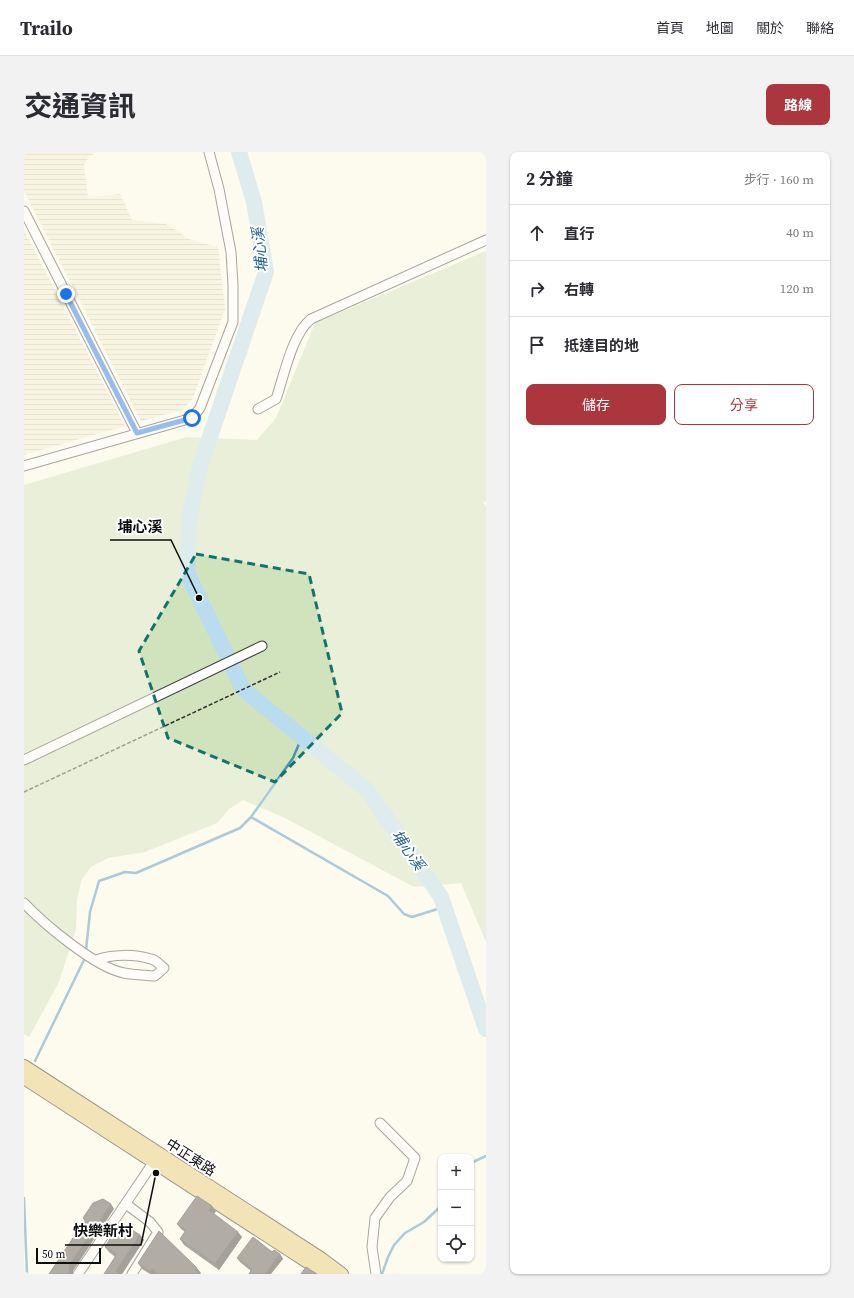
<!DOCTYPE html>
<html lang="zh-TW">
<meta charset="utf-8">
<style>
body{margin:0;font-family:"Source Serif 4","Noto Sans TC",serif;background:#f2f2f3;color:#2b2b33}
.controls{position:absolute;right:12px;bottom:12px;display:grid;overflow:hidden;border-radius:8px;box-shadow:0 1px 3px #0004}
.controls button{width:36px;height:36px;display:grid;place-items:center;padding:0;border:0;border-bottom:1px solid #e1e1e2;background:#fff;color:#2b2b33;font:20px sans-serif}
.scale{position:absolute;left:12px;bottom:10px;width:65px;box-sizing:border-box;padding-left:4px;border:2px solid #0d0d0d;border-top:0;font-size:11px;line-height:14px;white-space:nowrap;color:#0d0d0d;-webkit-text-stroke:3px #fff;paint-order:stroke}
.stop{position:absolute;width:12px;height:12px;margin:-9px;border:3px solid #1a73e8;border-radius:50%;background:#fff}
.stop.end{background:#1a73e8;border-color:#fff;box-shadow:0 1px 4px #0008}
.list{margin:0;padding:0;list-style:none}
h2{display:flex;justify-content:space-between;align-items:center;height:52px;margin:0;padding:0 16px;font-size:17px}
h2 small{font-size:13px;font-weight:400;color:#7c7c81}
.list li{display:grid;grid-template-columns:26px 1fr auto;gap:12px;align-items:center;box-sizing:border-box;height:56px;padding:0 16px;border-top:1px solid #e1e1e2}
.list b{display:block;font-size:15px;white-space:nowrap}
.list em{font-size:13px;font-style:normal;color:#7c7c81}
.actions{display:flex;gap:8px;padding:12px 16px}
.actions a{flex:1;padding:9px 0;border:1px solid #ab363e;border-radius:8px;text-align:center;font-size:14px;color:#ab363e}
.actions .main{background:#ab363e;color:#fff}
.icon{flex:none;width:22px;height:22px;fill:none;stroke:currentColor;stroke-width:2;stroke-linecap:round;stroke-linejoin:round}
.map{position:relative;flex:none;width:462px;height:1122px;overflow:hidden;border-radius:8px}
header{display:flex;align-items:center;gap:24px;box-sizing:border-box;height:56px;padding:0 20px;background:#fff;border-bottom:1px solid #e1e1e2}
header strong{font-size:19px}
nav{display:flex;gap:22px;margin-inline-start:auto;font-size:14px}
.intro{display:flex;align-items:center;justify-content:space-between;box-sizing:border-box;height:96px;padding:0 24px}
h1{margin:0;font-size:28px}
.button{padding:10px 18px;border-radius:8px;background:#ab363e;color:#fff;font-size:14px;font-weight:700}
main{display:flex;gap:24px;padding:0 24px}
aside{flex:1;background:#fff;border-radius:8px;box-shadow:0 1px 3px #0004}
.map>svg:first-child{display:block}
.farmland{fill:url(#farmland-rules)}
.green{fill:#d1e3bc}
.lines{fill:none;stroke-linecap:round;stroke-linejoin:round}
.stream{stroke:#4991bc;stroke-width:2.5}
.river{stroke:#b9dcee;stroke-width:16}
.minor-casing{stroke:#404040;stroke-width:11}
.major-casing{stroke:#1e1e1e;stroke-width:14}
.path{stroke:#2f2f2f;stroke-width:1.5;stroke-dasharray:4 2;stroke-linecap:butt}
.minor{stroke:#fff;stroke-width:9}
.major{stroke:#e7c974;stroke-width:12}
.wall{fill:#484340}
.shaded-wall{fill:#3b3734}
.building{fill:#544e4a;stroke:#3b3734}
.route{stroke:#1a73e8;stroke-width:5}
.marked{fill:none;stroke:#0f766e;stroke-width:3;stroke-dasharray:8 5;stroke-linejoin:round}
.labels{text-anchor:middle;stroke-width:4;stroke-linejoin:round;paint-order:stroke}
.street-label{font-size:14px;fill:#0d0d0d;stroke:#fff}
.water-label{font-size:15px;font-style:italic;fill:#26638f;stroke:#fff}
.leader{fill:none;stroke:#0d0d0d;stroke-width:1.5}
.callout-dot{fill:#0d0d0d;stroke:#fff;stroke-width:1.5}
.callout-label{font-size:15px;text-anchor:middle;font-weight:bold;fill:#0d0d0d;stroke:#fff;stroke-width:4;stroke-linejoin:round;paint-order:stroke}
</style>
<header>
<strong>Trailo</strong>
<nav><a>首頁</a><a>地圖</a><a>關於</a><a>聯絡</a></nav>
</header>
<div class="intro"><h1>交通資訊</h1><a class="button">路線</a></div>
<main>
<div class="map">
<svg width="462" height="1122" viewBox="0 0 462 1122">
<defs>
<pattern id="farmland-rules" width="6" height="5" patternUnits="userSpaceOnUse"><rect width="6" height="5" fill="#f0edd1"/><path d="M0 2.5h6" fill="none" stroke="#cdcab2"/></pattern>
</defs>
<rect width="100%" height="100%" fill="#fdfaee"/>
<path class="farmland" d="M 0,0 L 73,0 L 66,4 L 60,12 L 64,46 L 96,42 L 108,68 L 142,72 L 167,88 L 194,95 L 201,157 L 169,246 L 158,258 L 117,269 L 0,39 Z
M 0,78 L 101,274 L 0,303 Z"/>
<path class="green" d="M 462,99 L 462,349 L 459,350 L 462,355 L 462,790 L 437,731 L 390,735 L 259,665 L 219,648 L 205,657 L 193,671 L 121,700 L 84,706 L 67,715 L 58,727 L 53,747 L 52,777 L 35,830 L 5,885 L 0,882 L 0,333 L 163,285 L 233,288 L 252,266 L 291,171 Z"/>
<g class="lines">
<path class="stream" d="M 227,665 L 364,744 L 380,762 L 388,765 L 420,755
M 62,798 L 66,760 L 75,729 L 101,720 L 112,721 L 216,676 L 227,665 L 269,606 L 278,585
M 11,909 L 60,808
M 447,1014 L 449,1010 L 462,1004
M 0,1046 L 3,1122
M 358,1122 L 364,1105 L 370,1093 L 381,1081 L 400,1070 L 417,1054"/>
<path class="river" d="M 215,0 L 230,50 L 242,120 L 176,314 L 165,369 L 163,421 L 219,537 L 344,639 L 417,745 L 462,877"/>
<g class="minor-casing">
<path id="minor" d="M 0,59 L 113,281
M 234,257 L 252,247 C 260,224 268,182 287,167 L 462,88
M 0,314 L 168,266 L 176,256 L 209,170 L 209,133 L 207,100 L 195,37 L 185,0
M 0,608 L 238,494
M 0,751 C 20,772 72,816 100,821 C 110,823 121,823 131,824 L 140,816 C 136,813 132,808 127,807 C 110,802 89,802 72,808
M 102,1052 L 126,1070 L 134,1080 L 108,1122
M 54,1122 L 133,1005
M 352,1122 L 348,1095 L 351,1066 L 366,1045 L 383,1029 L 391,1006 L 356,971"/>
</g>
<g class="major-casing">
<path id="major" d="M 0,914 L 298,1107 L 318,1122
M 0,926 L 302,1122"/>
</g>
<path class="path" d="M 0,640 L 256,520"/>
<use href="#minor" class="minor"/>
<use href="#major" class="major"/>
</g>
<path class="wall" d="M 188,1054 L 192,1059 L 190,1062 L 218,1085 L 195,1118 L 160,1093 L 156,1087 L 161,1080 L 157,1077 L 153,1072 Z
M 116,1083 L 120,1088 L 98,1122 L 80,1122 L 91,1105 L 85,1100 L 81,1095 Z
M 248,1100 L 256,1102 L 259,1107 L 227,1119 L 216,1110 L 213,1106 Z
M 114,1111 L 177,1121 L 176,1122 L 126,1122 L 118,1117 Z"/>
<path class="shaded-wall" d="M 87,1052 L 90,1057 L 49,1119 L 49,1122 L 44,1122 L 45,1113 Z
M 188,1054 L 192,1059 L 188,1064 L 185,1058 Z
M 214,1080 L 218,1085 L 195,1118 L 191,1112 Z
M 116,1083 L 120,1088 L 98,1122 L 94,1122 L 92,1119 Z
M 256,1102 L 259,1107 L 247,1122 L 241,1122 Z
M 173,1116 L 177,1121 L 176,1122 L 171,1118 Z
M 128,1117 L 132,1122 L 128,1122 L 127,1120 Z"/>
<path class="building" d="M 173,1044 L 188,1054 L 185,1058 L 214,1080 L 191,1112 L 156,1087 L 162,1078 L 153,1072 Z
M 79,1047 L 87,1052 L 45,1113 L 45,1120 L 44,1122 L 25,1122 L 61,1068 L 59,1066 L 69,1051 Z
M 96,1070 L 116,1083 L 92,1119 L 96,1122 L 80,1122 L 93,1102 L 81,1095 Z
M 135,1079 L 173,1116 L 171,1118 L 176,1122 L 134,1122 L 128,1117 L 127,1120 L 114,1111 Z
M 229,1085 L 248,1100 L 250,1098 L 256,1102 L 241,1122 L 225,1122 L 228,1117 L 213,1106 Z
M 282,1115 L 293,1122 L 277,1122 Z"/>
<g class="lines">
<path class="route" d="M 42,142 L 113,281 L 168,266"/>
</g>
<path d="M0 0H462V1122H0ZM 172,402 L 285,422 L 318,561 L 251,630 L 144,586 L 115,499 Z" fill="#fdfaee" fill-opacity=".55" fill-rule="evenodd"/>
<path class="marked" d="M 172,402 L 285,422 L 318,561 L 251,630 L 144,586 L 115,499 Z"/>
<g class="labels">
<g class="street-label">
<text transform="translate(167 1005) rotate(33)" y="5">中正東路</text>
</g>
<g class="water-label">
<text transform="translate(236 98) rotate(-96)" y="5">埔心溪</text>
<text transform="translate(384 698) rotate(55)" y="5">埔心溪</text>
</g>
</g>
<path class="leader" d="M175 446L147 388H86M132 1021L117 1093H41"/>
<g class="callout-dot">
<circle cx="175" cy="446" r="4"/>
<circle cx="132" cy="1021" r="4"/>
</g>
<g class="callout-label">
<text x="116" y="380">埔心溪</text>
<text x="79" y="1084">快樂新村</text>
</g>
</svg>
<div class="controls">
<button>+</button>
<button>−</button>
<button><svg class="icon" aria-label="locate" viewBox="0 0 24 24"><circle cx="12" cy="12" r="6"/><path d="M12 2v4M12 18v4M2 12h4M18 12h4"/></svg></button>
</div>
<div class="scale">50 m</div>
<div class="stop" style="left:168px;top:266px"></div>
<div class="stop end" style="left:42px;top:142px"></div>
</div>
<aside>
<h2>2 分鐘<small>步行 · 160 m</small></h2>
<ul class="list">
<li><svg class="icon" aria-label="ahead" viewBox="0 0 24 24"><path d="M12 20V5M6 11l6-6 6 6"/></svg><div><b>直行</b></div><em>40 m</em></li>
<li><svg class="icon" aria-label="right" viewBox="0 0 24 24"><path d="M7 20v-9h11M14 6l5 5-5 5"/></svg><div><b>右轉</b></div><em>120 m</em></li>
<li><svg class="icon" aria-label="arrive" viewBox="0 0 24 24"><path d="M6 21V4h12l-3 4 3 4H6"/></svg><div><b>抵達目的地</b></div></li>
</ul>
<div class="actions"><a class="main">儲存</a><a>分享</a></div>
</aside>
</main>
